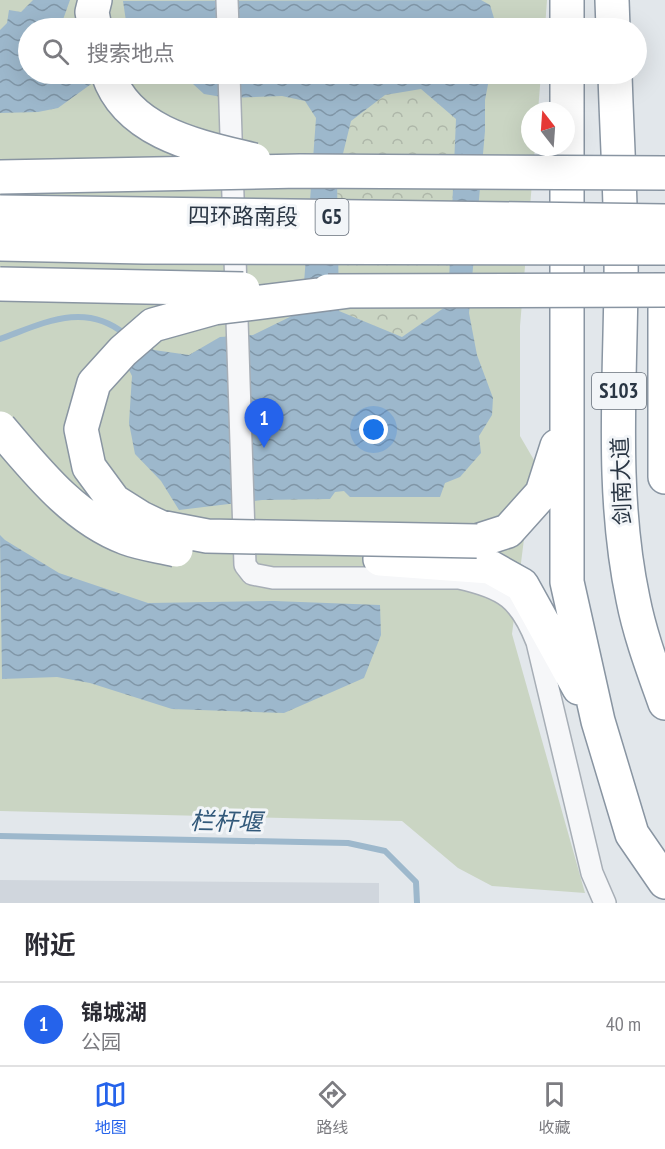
<!DOCTYPE html>
<html lang="zh">
<meta charset="utf-8">
<style>
body{margin:0;font-family:"PT Sans Narrow","Noto Sans SC",sans-serif;background:#f7f7f7;color:#2b2b33}
.compass{position:absolute;left:521px;top:102px;width:54px;height:54px;border-radius:50%;background:#fff;box-shadow:0 6px 24px #0002;rotate:343deg}
.you{position:absolute;left:374px;top:430px;width:21px;height:21px;margin:-15px;border:4px solid #fff;border-radius:50%;background:#1a73e8;box-shadow:0 0 0 9px #1a73e833}
.badge{display:grid;place-items:center;width:39px;height:39px;border-radius:50%;background:#2563eb;color:#fff;font-size:20px;font-weight:700}
.pin{position:absolute;translate:-50% -50px;filter:drop-shadow(0 2px 3px #0008)}
.pin::after{content:'';position:absolute;top:32px;width:21px;height:18px;background:inherit;clip-path:polygon(0 0,100% 0,50% 100%)}
.list{margin:0;padding:0;list-style:none}
h2{display:flex;justify-content:space-between;align-items:center;height:78px;margin:0;padding:0 24px;font-size:26px}
h2 small{font-size:20px;font-weight:400;color:#7c7c81}
.list li{display:grid;grid-template-columns:39px 1fr auto;gap:18px;align-items:center;box-sizing:border-box;height:84px;padding:0 24px;border-top:2px solid #e1e1e2}
.list b{display:block;font-size:22px;white-space:nowrap}
.list p{margin:0;font-size:20px;white-space:nowrap;color:#7c7c81}
.list em{font-size:20px;font-style:normal;color:#7c7c81}
.icon{flex:none;width:33px;height:33px;fill:none;stroke:currentColor;stroke-width:2;stroke-linecap:round;stroke-linejoin:round}
.map{position:relative;flex:none;width:665px;height:903px;overflow:hidden}
.search{position:absolute;background:#fff;box-shadow:0 6px 24px #0002;left:18px;right:18px;top:18px;height:66px;display:flex;align-items:center;gap:15px;box-sizing:border-box;padding:0 21px;border-radius:33px;color:#7c7c81;font-size:22px}
.sheet{height:162px;background:#fff}
nav{display:flex;justify-content:space-around;align-items:center;box-sizing:border-box;height:84px;border-top:2px solid #e1e1e2;background:#fff;font-size:16px;color:#7c7c81}
nav a{display:grid;justify-items:center;gap:3px}
nav .on{color:#2563eb}
.map>svg:first-child{display:block}
.built{fill:#d0d6dd}
.green{fill:#cad5c3}
.forest{fill:url(#forest-crowns)}
.water{fill:url(#water-waves);fill-rule:evenodd}
.lines{fill:none;stroke-linecap:round;stroke-linejoin:round}
.stream{stroke:#9db8cc;stroke-width:6}
.minor-casing{stroke:#a7aeb6;stroke-width:24}
.trunk-casing{stroke:#8995a2;stroke-width:36}
.motorway-casing{stroke:#8995a2;stroke-width:36}
.minor{stroke:#f6f7f9;stroke-width:21}
.trunk{stroke:#fff;stroke-width:33}
.motorway{stroke:#fff;stroke-width:33}
.motorway-bridge-casing{stroke:#8995a2;stroke-width:36;stroke-linecap:butt}
.motorway-bridge{stroke:#fff;stroke-width:33}
.labels{text-anchor:middle;stroke-width:6;stroke-linejoin:round;paint-order:stroke}
.shield{fill:#f2f5f8;stroke:#666f7a;stroke-width:1.5}
.shield-label{font-size:21px;font-weight:bold;fill:#2a3644}
.street-label{font-size:22px;fill:#2a3644;stroke:#f2f5f8}
.water-label{font-size:24px;font-style:italic;fill:#32597a;stroke:#f2f5f8}
</style>
<div class="map">
<svg width="665" height="903" viewBox="0 0 665 903">
<defs>
<pattern id="forest-crowns" width="20" height="18" patternUnits="userSpaceOnUse" patternTransform="scale(1.5)"><rect width="20" height="18" fill="#cad5c3"/><path d="M2 6a3 3 0 1 1 6 0M12 15a3 3 0 1 1 6 0" fill="none" stroke="#aeb7a9"/></pattern>
<pattern id="water-waves" width="16" height="10" patternUnits="userSpaceOnUse" patternTransform="scale(1.5)"><rect width="16" height="10" fill="#9db8cc"/><path d="M0 5q4-4 8 0t8 0" fill="none" stroke="#8096a7"/></pattern>
</defs>
<rect width="100%" height="100%" fill="#e2e7eb"/>
<path class="built" d="M 0,880 L 379,883 L 379,903 L 0,903 Z"/>
<path class="green" d="M 0,0 L 547,0 L 545,28 L 28,28 L 28,74 L 541,74 L 538,111 L 530,111 L 530,147 L 535,147 L 520,326 L 520,436 L 534,460 L 512,634 L 585,893 L 492,886 L 458,868 L 402,821 L 0,811 Z"/>
<path class="forest" d="M 421,89 L 456,119 L 448,305 L 403,337 L 339,311 L 337,178 L 351,121 L 385,95 Z"/>
<path class="water" d="M 33,0 L 70,0 L 60,28 L 28,28 L 28,74 L 105,74 L 58,108 L 38,112 L 0,113 L 0,30 L 7,23 L 9,10 L 21,12 Z
M 481,0 L 490,5 L 497,28 L 127,28 L 123,1 Z
M 182,74 L 490,74 L 485,100 L 485,131 L 469,313 L 477,355 L 493,398 L 492,415 L 479,436 L 481,453 L 460,477 L 445,483 L 440,497 L 350,497 L 344,491 L 335,492 L 330,499 L 262,500 L 179,510 L 161,481 L 135,454 L 129,423 L 132,376 L 121,354 L 129,331 L 154,350 L 189,355 L 220,337 L 253,335 L 302,311 L 316,118 L 305,101 L 282,96 L 228,98 L 204,94 ZM 421,89 L 456,119 L 448,305 L 402,337 L 339,311 L 337,178 L 351,121 L 385,95 Z
M 0,535 L 5,540 L 59,573 L 148,603 L 274,601 L 380,605 L 381,635 L 364,678 L 284,713 L 172,709 L 90,683 L 57,677 L 2,679 Z"/>
<g class="lines">
<path class="stream" d="M 0,339 C 44,323 84,301 125,334
M 0,836 L 348,843 L 385,851 L 416,882 L 417,903"/>
<g class="minor-casing">
<path id="minor" d="M 227,0 L 228,28
M 229,74 L 245,565 L 252,574 L 273,578 L 459,578 C 505,588 520,599 537,642 L 592,873 L 605,903"/>
</g>
<g class="trunk-casing">
<path id="trunk" d="M 612,0 L 613,28
M 615,74 C 617,143 622,213 621,282 C 620,387 611,495 633,599 C 640,635 653,669 665,703
M 665,309 L 665,477"/>
</g>
<g class="motorway-casing">
<path id="motorway" d="M 95,0 L 92,12 L 95,28
M 567,28 L 567,0
M 567,74 L 567,582 L 598,721 L 632,834 L 665,882
M 477,541 L 508,531 L 542,493 L 557,446
M 380,559 L 490,567 L 522,585 L 579,688"/>
</g>
<use href="#minor" class="minor"/>
<use href="#trunk" class="trunk"/>
<use href="#motorway" class="motorway"/>
<g class="motorway-bridge-casing">
<path id="motorway-bridge" d="M 108,74 C 128,134 201,147 254,160
M 0,177 L 300,171 L 665,173
M 0,212 L 665,221
M 0,244 L 144,247 L 665,248
M 0,284 L 243,289
M 328,291 L 665,290
M 350,291 L 214,308 L 153,325 L 123,351 L 94,383 L 81,429 L 89,467 L 114,501 L 141,518 L 160,527 L 207,536 L 477,541
M 0,428 C 36,470 73,518 126,538 C 142,544 160,546 176,550"/>
</g>
<use href="#motorway-bridge" class="motorway-bridge"/>
</g>
<g class="labels">
<g class="shield">
<rect x="315.5" y="199" width="33" height="36" rx="4.5"/>
<rect x="592" y="373" width="54" height="36" rx="4.5"/>
</g>
<g class="shield-label">
<text x="332" y="224">G5</text>
<text x="619" y="398">S103</text>
</g>
<g class="street-label">
<text transform="translate(243 216) rotate(1)" y="8">四环路南段</text>
<text transform="translate(621 481) rotate(-92)" y="8">剑南大道</text>
</g>
<g class="water-label">
<text transform="translate(226 822) rotate(1)" y="8">栏杆堰</text>
</g>
</g>
</svg>
<svg class="compass" viewBox="-18 -18 36 36"><path d="M0-13l5 13h-10z" fill="#e53935"/><path d="M0 13l5-13h-10z" fill="#7c7c81"/></svg>
<div class="you"></div>
<div class="pin badge" style="left:264px;top:448px">1</div>
<div class="search"><svg class="icon" aria-label="search" viewBox="0 0 24 24"><circle cx="10" cy="10" r="6"/><path d="M15 15l6 6"/></svg>搜索地点</div>
</div>
<section class="sheet">
<h2>附近<small></small></h2>
<ul class="list">
<li><span class="badge">1</span><div><b>锦城湖</b><p>公园</p></div><em>40 m</em></li>
</ul>
</section>
<nav>
<a class="on"><svg class="icon" aria-label="map" viewBox="0 0 24 24"><path d="M3 6l6-2 6 2 6-2v14l-6 2-6-2-6 2zM9 4v14M15 6v14"/></svg>地图</a>
<a><svg class="icon" aria-label="directions" viewBox="0 0 24 24"><path d="M12 3l9 9-9 9-9-9zM9 14v-3h6M13 9l2 2-2 2"/></svg>路线</a>
<a><svg class="icon" aria-label="saved" viewBox="0 0 24 24"><path d="M7 4h10v16l-5-4-5 4z"/></svg>收藏</a>
</nav>
